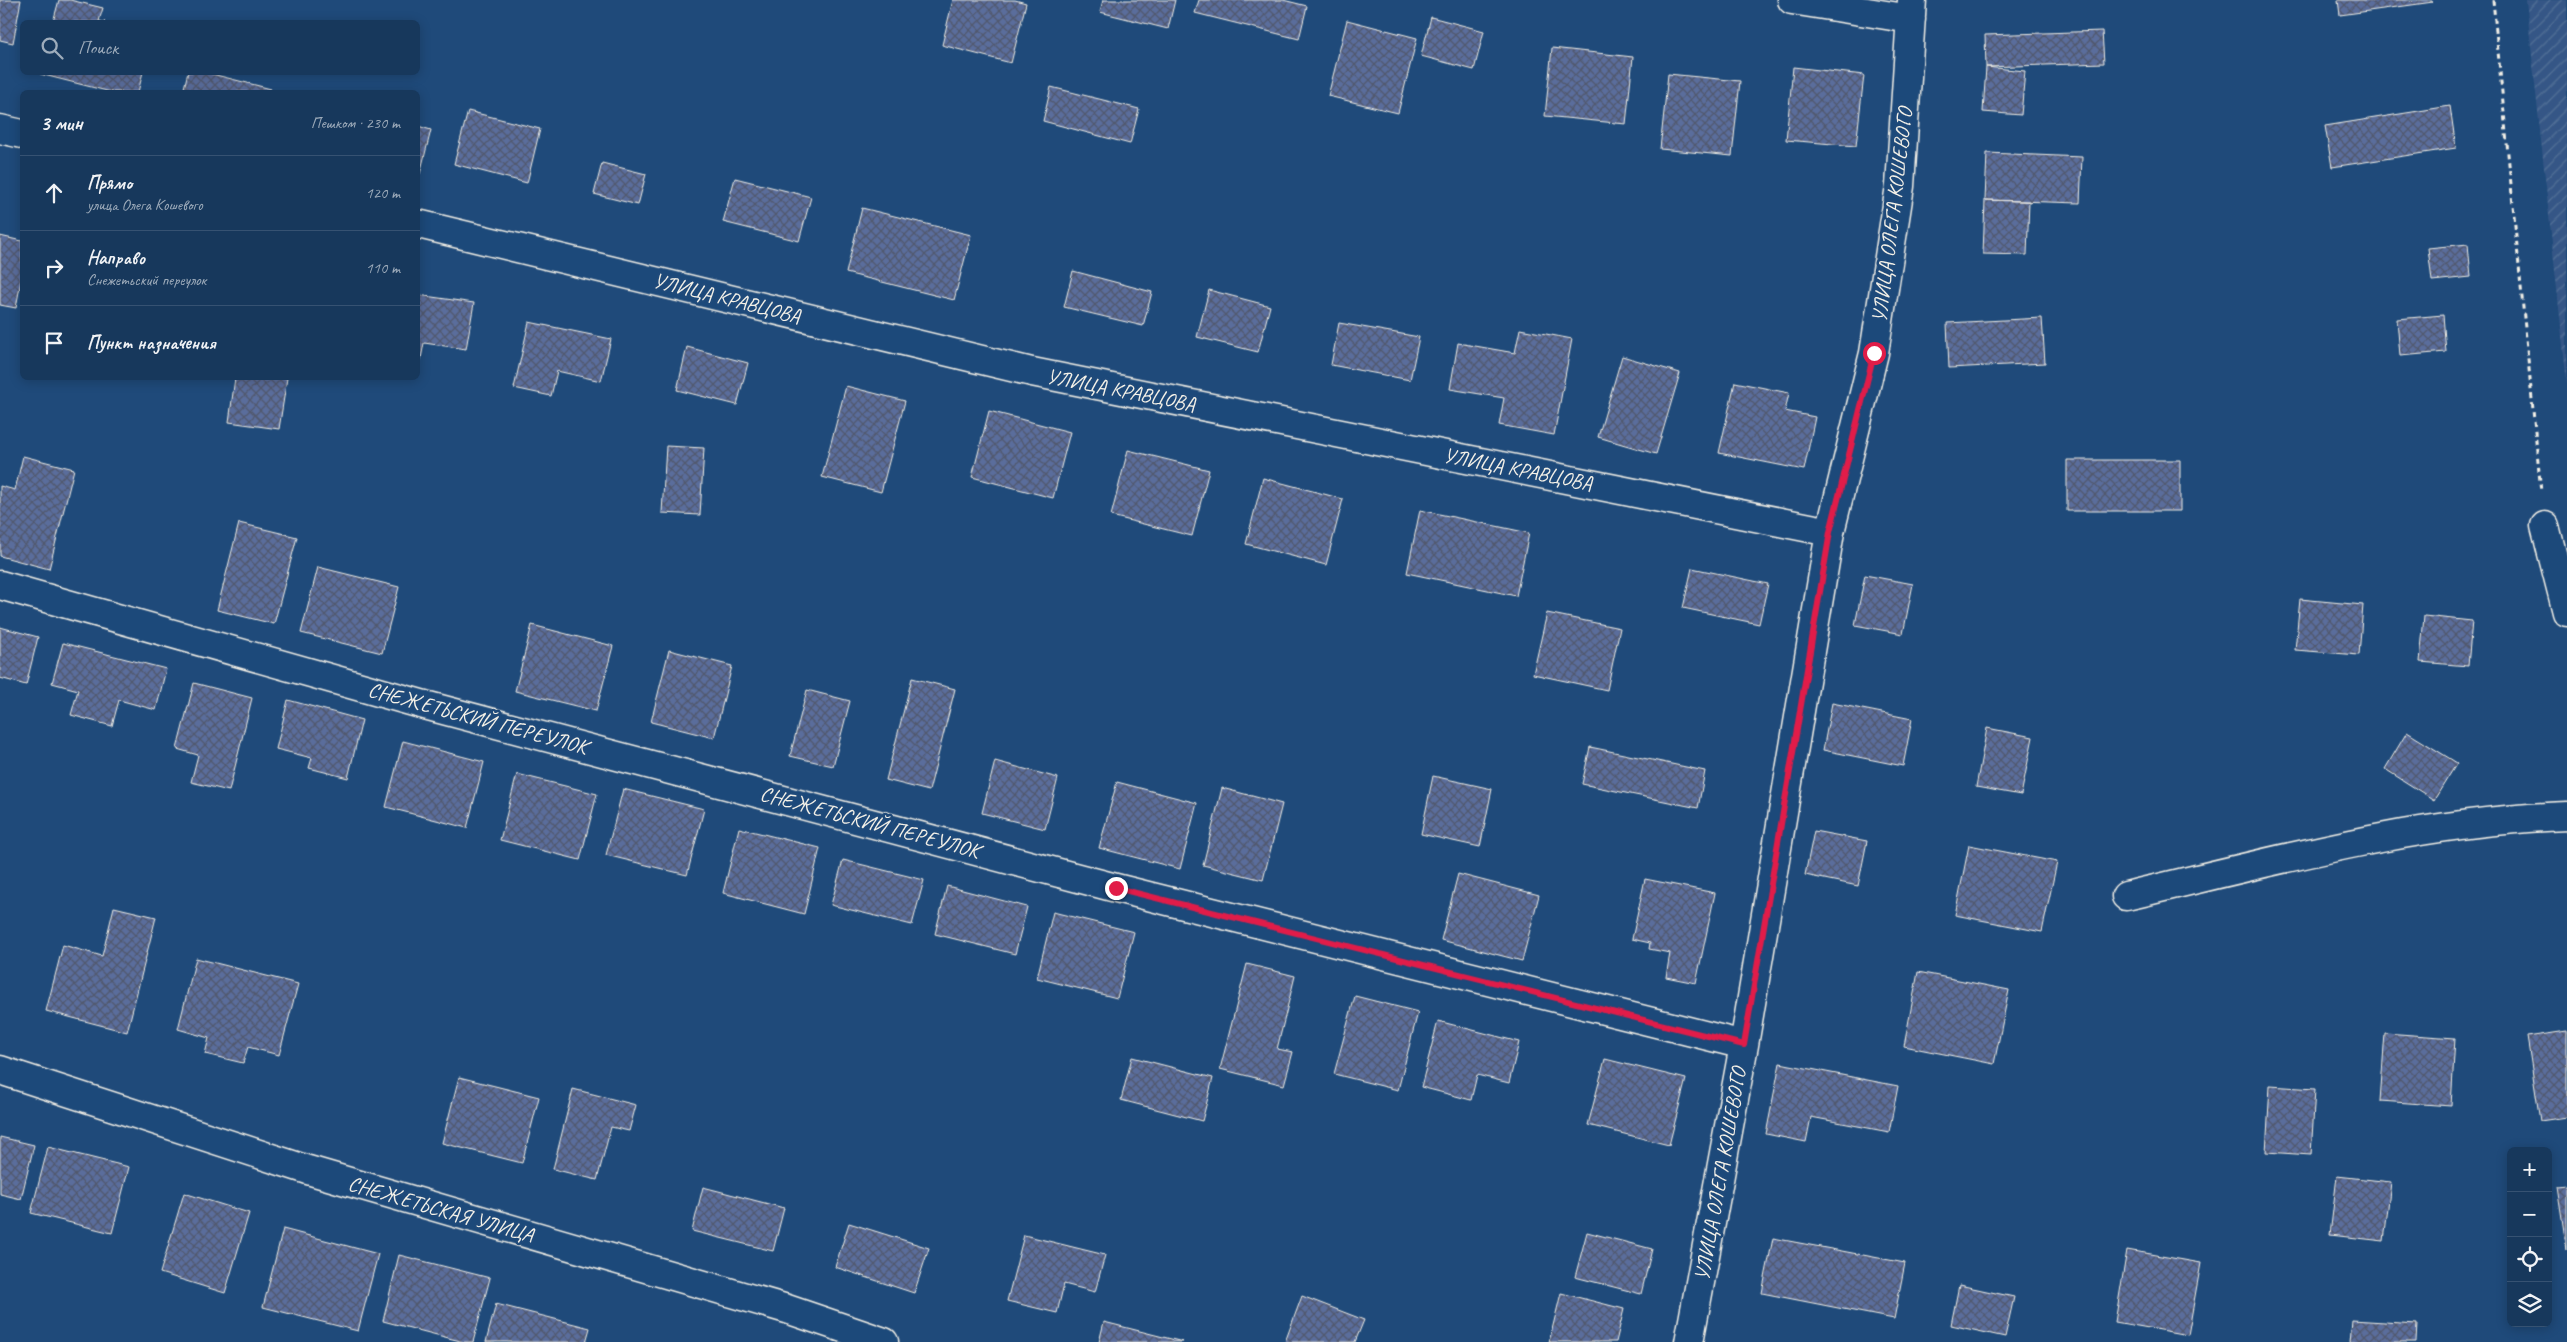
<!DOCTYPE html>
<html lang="ru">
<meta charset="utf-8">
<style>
body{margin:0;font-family:Caveat,sans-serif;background:#244365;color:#f1f3f6}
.controls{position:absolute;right:15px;bottom:15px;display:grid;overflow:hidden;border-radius:8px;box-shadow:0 2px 12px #0003}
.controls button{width:45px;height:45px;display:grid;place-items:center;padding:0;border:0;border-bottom:1px solid #365272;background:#17385c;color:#f1f3f6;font:25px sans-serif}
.stop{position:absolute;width:15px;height:15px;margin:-11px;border:4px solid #e11d48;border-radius:50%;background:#fff}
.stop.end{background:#e11d48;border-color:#fff;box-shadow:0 1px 5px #0008}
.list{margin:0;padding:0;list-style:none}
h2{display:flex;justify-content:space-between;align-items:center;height:65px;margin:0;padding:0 20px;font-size:21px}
h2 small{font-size:16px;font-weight:400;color:#9eacbb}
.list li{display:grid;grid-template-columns:32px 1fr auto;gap:15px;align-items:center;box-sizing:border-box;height:75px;padding:0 20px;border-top:1px solid #365272}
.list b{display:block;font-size:19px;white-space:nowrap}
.list p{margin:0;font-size:16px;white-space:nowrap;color:#9eacbb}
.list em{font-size:16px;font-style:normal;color:#9eacbb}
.icon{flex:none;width:28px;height:28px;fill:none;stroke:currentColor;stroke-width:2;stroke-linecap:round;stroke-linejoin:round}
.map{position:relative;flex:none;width:2567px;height:1342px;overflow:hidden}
.search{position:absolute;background:#17385c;box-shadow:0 2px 12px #0003;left:20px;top:20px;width:400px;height:55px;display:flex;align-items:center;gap:12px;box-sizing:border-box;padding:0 18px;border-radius:8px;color:#9eacbb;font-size:19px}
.panel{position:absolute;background:#17385c;box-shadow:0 2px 12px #0003;left:20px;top:90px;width:400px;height:290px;border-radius:8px}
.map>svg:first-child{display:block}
.industrial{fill:url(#industrial-furrows)}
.building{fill:url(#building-cross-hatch);stroke:#f4f1e8}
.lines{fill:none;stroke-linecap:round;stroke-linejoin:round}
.minor-casing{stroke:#f4f1e8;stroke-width:31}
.path{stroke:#f4f1e8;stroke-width:3;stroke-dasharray:5 4;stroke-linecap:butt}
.minor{stroke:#1f4a7a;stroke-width:28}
.route{stroke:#e11d48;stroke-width:6}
.labels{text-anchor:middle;stroke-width:5;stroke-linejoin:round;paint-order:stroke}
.street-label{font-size:21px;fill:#f4f1e8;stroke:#1f4a7a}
</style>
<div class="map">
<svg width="2567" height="1342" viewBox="0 0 2567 1342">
<defs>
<pattern id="industrial-furrows" width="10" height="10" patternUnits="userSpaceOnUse" patternTransform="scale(1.25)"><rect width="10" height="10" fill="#355786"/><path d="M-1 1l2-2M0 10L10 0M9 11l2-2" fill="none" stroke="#537097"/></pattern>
<pattern id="building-cross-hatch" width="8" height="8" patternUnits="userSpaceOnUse" patternTransform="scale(1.25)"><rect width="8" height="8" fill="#5a6d9c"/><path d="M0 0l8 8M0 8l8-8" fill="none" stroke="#51596d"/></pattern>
</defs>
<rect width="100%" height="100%" fill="#1f4a7a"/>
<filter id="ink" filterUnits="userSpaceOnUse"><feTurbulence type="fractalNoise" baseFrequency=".02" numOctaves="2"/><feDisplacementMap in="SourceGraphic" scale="10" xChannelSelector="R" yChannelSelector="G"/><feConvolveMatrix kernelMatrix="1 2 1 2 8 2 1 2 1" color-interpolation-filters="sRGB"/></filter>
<g filter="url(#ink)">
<path class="industrial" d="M 2526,0 L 2567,0 L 2567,383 Z"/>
<path class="building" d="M 0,0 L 21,0 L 13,43 L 0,40 Z
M 59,0 L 70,0 L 103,8 L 99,21 L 105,22 L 53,22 Z
M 953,0 L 1015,0 L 1026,3 L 1011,63 L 942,45 Z
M 1103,0 L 1175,0 L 1168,29 L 1100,12 Z
M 1199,0 L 1283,0 L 1307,6 L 1299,39 L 1195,13 Z
M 2338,0 L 2432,0 L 2433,2 L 2340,15 Z
M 1431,17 L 1484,31 L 1474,70 L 1421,56 Z
M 1347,20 L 1417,38 L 1398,113 L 1328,96 Z
M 2102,31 L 2104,63 L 1986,67 L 1985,35 Z
M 1552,48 L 1633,57 L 1626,124 L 1545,116 Z
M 1793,67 L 1864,75 L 1856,146 L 1786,140 Z
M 1986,67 L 2025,71 L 2021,115 L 1983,112 Z
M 40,72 L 143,72 L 138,92 L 111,92 L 40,74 Z
M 188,72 L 204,72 L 271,89 L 270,92 L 183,92 Z
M 1668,74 L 1740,81 L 1732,156 L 1660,149 Z
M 1051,87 L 1139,109 L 1130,144 L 1043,121 Z
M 2450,106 L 2456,148 L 2332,167 L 2325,126 Z
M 468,111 L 540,129 L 527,183 L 454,164 Z
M 418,126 L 431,130 L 420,174 L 418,174 Z
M 1987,153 L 2082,157 L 2080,203 L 1985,200 Z
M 602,163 L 646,174 L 638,205 L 594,194 Z
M 735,178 L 811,197 L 799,241 L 723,222 Z
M 1985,200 L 2029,201 L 2027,255 L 1983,254 Z
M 862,208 L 971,235 L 954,300 L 846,273 Z
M 0,236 L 22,241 L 22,275 L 16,308 L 0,305 Z
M 2468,244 L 2471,277 L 2432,281 L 2428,248 Z
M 1073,271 L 1152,292 L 1143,326 L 1064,307 Z
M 1209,290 L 1270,306 L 1258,352 L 1197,337 Z
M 418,295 L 474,303 L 466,349 L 424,343 L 420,364 L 418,364 Z
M 2443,315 L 2446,352 L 2400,356 L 2397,319 Z
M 2042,318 L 2045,363 L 1949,368 L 1947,323 Z
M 529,322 L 611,339 L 601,381 L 557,371 L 551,396 L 514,388 Z
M 1339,323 L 1419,337 L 1410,380 L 1331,365 Z
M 1520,329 L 1572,339 L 1554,435 L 1499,425 L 1504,398 L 1450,389 L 1458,343 L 1515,353 Z
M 687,347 L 748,363 L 737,405 L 677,390 Z
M 1622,356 L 1680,373 L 1656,454 L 1598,437 Z
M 235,378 L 287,378 L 279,429 L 229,422 Z
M 1735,382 L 1789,393 L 1785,411 L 1815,417 L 1804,470 L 1719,453 Z
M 846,386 L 905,401 L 881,492 L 822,477 Z
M 989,411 L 1070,432 L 1053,498 L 972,477 Z
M 666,446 L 704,448 L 700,515 L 662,513 Z
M 1128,450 L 1209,470 L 1192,536 L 1111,516 Z
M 23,456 L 74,469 L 49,569 L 0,556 L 0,486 L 15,490 Z
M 2067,460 L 2180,460 L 2180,511 L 2067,511 Z
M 1263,478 L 1343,499 L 1326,565 L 1246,544 Z
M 1420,510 L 1529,533 L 1516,596 L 1407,573 Z
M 239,523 L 297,537 L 274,624 L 217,610 Z
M 318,567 L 399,587 L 382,653 L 301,633 Z
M 1692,568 L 1768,584 L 1759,624 L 1683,608 Z
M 1865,575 L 1913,584 L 1903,634 L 1855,625 Z
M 2300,599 L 2363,605 L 2359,655 L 2295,650 Z
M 1547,613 L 1620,628 L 1607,690 L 1533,674 Z
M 2424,616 L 2472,621 L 2468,666 L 2420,662 Z
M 532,625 L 613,646 L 596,711 L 515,691 Z
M 0,627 L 38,637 L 26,685 L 0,678 Z
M 63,643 L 166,669 L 156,710 L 119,700 L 112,726 L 71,715 L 78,690 L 52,683 Z
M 669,650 L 732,666 L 714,738 L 651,722 Z
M 912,678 L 955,689 L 929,791 L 886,780 Z
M 194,683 L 252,698 L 229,791 L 191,782 L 198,755 L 177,749 Z
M 807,690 L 850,701 L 833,766 L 790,756 Z
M 288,700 L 362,720 L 348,778 L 309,768 L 312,758 L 276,749 Z
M 1832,703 L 1912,719 L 1903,766 L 1823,750 Z
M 1987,728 L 2033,737 L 2021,795 L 1976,787 Z
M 2407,732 L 2457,763 L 2434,800 L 2385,769 Z
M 403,741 L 484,762 L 467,828 L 386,807 Z
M 1590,747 L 1705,771 L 1698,808 L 1582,784 Z
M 995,761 L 1058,778 L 1045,829 L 982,813 Z
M 517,774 L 597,794 L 580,860 L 500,840 Z
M 1433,776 L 1492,789 L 1480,847 L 1421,834 Z
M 1117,782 L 1197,803 L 1180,869 L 1099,848 Z
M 1222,788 L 1282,804 L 1263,880 L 1203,865 Z
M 623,789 L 704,809 L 687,875 L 606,855 Z
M 739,828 L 820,848 L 804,914 L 723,893 Z
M 1814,831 L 1867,841 L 1858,886 L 1805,875 Z
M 1969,845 L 2057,862 L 2042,932 L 1955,915 Z
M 843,860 L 924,880 L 912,925 L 831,905 Z
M 1458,874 L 1539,895 L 1522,961 L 1441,940 Z
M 1645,879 L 1715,893 L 1696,983 L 1666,977 L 1670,953 L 1649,949 L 1650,943 L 1632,939 Z
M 947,886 L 1027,907 L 1015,954 L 935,934 Z
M 114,907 L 156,917 L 127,1032 L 46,1011 L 63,945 L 102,956 Z
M 1053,912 L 1134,932 L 1117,998 L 1037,978 Z
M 196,958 L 298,984 L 279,1055 L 248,1047 L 243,1063 L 205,1054 L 209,1038 L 178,1029 Z
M 1247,964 L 1295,976 L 1277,1049 L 1293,1052 L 1284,1085 L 1220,1069 Z
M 1918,972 L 2009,990 L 1994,1064 L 1904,1046 Z
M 1355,996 L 1418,1012 L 1398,1090 L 1334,1074 Z
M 1438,1021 L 1519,1042 L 1509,1083 L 1477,1075 L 1471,1100 L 1421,1087 Z
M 2567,1031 L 2567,1117 L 2540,1121 L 2527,1037 Z
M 2385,1033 L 2455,1038 L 2451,1106 L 2380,1101 Z
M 1132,1057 L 1213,1078 L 1202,1121 L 1121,1100 Z
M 1605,1059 L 1686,1079 L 1669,1145 L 1588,1125 Z
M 1780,1063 L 1898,1086 L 1889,1132 L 1811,1117 L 1806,1142 L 1766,1134 Z
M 459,1077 L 539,1097 L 522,1163 L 442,1143 Z
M 2270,1086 L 2315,1089 L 2311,1155 L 2266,1152 Z
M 573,1089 L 636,1105 L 629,1131 L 611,1127 L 597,1180 L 553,1169 Z
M 0,1137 L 34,1145 L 21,1199 L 0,1194 Z
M 48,1147 L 129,1167 L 112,1233 L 31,1213 Z
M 2337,1176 L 2391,1182 L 2384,1241 L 2330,1235 Z
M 2567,1185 L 2567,1251 L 2557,1186 Z
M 703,1187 L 784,1208 L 773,1251 L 692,1231 Z
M 184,1193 L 249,1213 L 225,1293 L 160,1273 Z
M 849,1223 L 929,1248 L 914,1293 L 835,1267 Z
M 283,1229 L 378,1254 L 358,1331 L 263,1307 Z
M 1587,1232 L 1652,1249 L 1641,1294 L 1575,1277 Z
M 1024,1235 L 1105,1255 L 1095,1292 L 1064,1284 L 1057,1313 L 1007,1301 Z
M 1773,1238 L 1905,1263 L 1894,1319 L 1762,1293 Z
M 2127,1250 L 2201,1263 L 2188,1335 L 2115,1322 Z
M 399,1255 L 490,1278 L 473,1342 L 464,1342 L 383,1321 Z
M 1959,1285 L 2014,1297 L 2005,1337 L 1951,1325 Z
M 1561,1293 L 1624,1309 L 1616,1342 L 1549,1342 Z
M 1302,1296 L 1364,1320 L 1355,1342 L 1285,1342 Z
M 496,1304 L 590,1328 L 586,1342 L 486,1342 Z
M 2352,1320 L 2417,1324 L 2416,1342 L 2350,1342 Z
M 1104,1322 L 1183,1342 L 1099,1342 Z"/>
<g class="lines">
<g class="minor-casing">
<path id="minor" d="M 1792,0 L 1911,19
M 0,129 L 22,134
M 418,224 L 1032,372 L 1830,532
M 2545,526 L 2567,612
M 0,585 L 421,704 L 1116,888 L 1744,1045
M 2126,896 C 2271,862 2417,821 2567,816
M 0,1070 L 308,1170 L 787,1309 L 884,1342
M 1689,1342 L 1744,1045 L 1830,532 L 1874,353 L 1900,186 L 1912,0"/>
</g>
<path class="path" d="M 2493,0 L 2541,492"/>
<use href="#minor" class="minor"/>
</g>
</g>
<g class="lines" filter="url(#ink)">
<path class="route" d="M 1116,888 L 1744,1045 L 1830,532 L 1874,353"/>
</g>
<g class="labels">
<g class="street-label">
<text transform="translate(1892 215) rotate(-83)" y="7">УЛИЦА ОЛЕГА КОШЕВОГО</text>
<text transform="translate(727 298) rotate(14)" y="7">УЛИЦА КРАВЦОВА</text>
<text transform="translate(1121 390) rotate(11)" y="7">УЛИЦА КРАВЦОВА</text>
<text transform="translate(1518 469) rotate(11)" y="7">УЛИЦА КРАВЦОВА</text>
<text transform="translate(478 718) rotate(15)" y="7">СНЕЖЕТЬСКИЙ ПЕРЕУЛОК</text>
<text transform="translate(870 822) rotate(15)" y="7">СНЕЖЕТЬСКИЙ ПЕРЕУЛОК</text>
<text transform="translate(1720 1174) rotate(-80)" y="7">УЛИЦА ОЛЕГА КОШЕВОГО</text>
<text transform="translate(441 1209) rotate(16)" y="7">СНЕЖЕТЬСКАЯ УЛИЦА</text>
</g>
</g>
</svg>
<div class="controls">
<button>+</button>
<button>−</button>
<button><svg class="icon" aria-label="locate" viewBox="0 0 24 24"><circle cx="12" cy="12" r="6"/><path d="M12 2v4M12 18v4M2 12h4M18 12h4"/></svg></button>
<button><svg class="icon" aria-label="layers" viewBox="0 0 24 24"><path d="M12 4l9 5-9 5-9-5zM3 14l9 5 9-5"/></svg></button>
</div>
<div class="stop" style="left:1874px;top:353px"></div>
<div class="stop end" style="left:1116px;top:888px"></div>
<div class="search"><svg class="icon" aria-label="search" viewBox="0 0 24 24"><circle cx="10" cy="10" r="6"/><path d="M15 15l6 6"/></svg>Поиск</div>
<section class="panel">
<h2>3 мин<small>Пешком · 230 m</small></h2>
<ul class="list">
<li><svg class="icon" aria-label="ahead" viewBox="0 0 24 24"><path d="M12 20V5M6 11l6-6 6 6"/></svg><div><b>Прямо</b><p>улица Олега Кошевого</p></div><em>120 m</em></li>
<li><svg class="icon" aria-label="right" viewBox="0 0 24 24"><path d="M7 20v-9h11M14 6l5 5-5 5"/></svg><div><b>Направо</b><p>Снежетьский переулок</p></div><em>110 m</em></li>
<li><svg class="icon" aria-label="arrive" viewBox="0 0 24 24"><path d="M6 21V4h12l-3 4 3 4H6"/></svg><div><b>Пункт назначения</b></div></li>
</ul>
</section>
</div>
